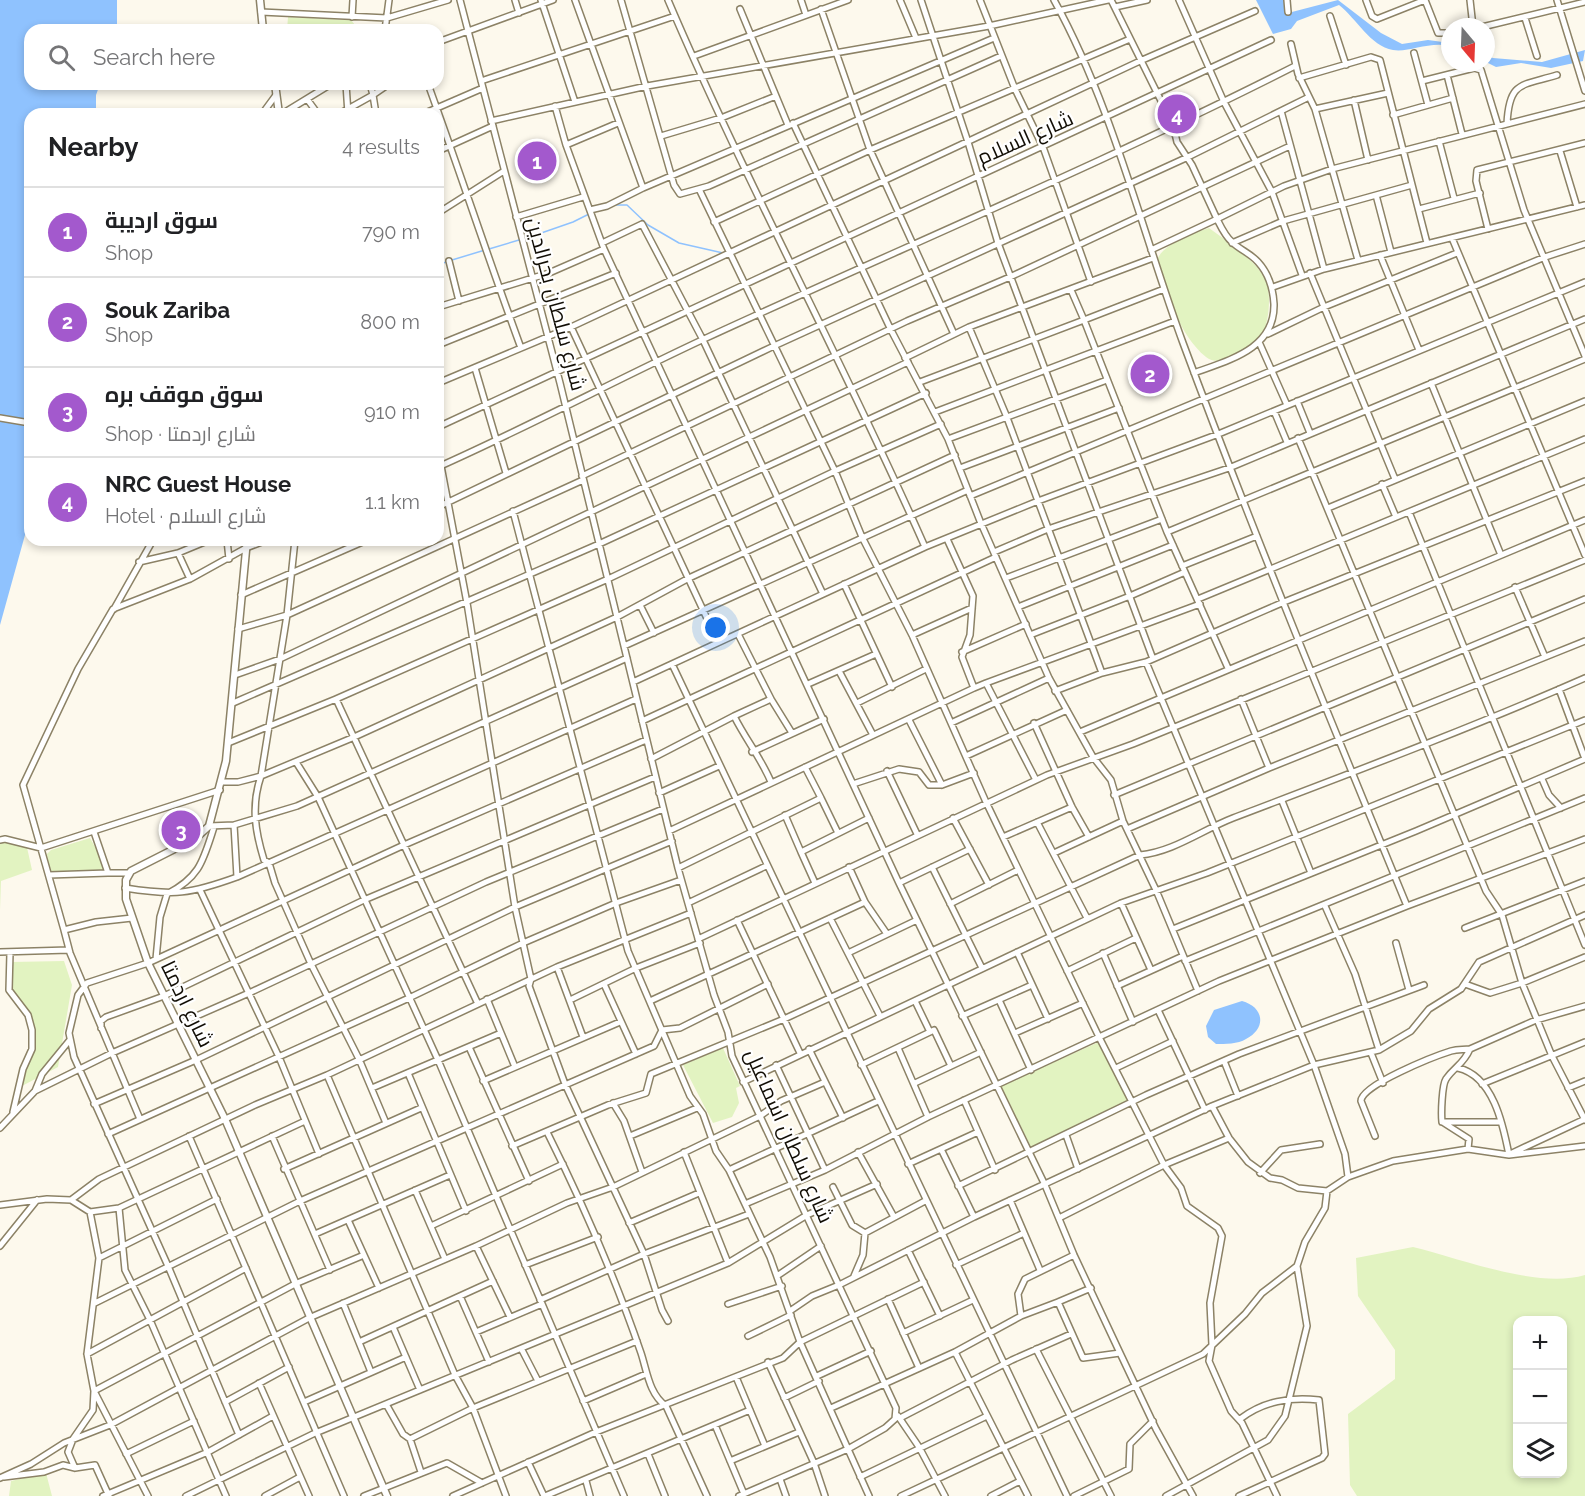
<!DOCTYPE html>
<meta charset="utf-8">
<style>
body{margin:0;font-family:Raleway,Cairo,sans-serif;background:#f2f2f2;color:#202124}
.controls{position:absolute;right:18px;bottom:18px;display:grid;overflow:hidden;border-radius:12px;box-shadow:0 3px 9px #0003}
.controls button{width:54px;height:54px;display:grid;place-items:center;padding:0;border:0;border-bottom:2px solid #e0e0e0;background:#fff;color:#202124;font:30px sans-serif}
.compass{position:absolute;left:1441px;top:18px;width:54px;height:54px;border-radius:50%;background:#fff;box-shadow:0 3px 9px #0003;rotate:161deg}
.you{position:absolute;left:716px;top:628px;width:21px;height:21px;margin:-15px;border:4px solid #fff;border-radius:50%;background:#1a73e8;box-shadow:0 0 0 9px #1a73e833}
.badge{display:grid;place-items:center;width:39px;height:39px;border-radius:50%;background:#a359cd;color:#fff;font-size:20px;font-weight:700}
.pin{position:absolute;translate:-50% -50%;border:3px solid #fff;box-shadow:0 2px 6px #0006}
.list{margin:0;padding:0;list-style:none}
h2{display:flex;justify-content:space-between;align-items:center;height:78px;margin:0;padding:0 24px;font-size:26px}
h2 small{font-size:20px;font-weight:400;color:#757577}
.list li{display:grid;grid-template-columns:39px 1fr auto;gap:18px;align-items:center;box-sizing:border-box;height:90px;padding:0 24px;border-top:2px solid #e0e0e0}
.list b{display:block;font-size:22px;white-space:nowrap}
.list p{margin:0;font-size:20px;white-space:nowrap;color:#757577}
.list em{font-size:20px;font-style:normal;color:#757577}
.icon{flex:none;width:33px;height:33px;fill:none;stroke:currentColor;stroke-width:2;stroke-linecap:round;stroke-linejoin:round}
.map{position:relative;flex:none;width:1585px;height:1496px;overflow:hidden}
.search{position:absolute;background:#fff;box-shadow:0 3px 9px #0003;left:24px;top:24px;width:420px;height:66px;display:flex;align-items:center;gap:15px;box-sizing:border-box;padding:0 21px;border-radius:18px;color:#757577;font-size:22px}
.panel{position:absolute;background:#fff;box-shadow:0 3px 9px #0003;left:24px;top:108px;width:420px;height:438px;border-radius:18px}
.map>svg:first-child{display:block}
.green{fill:#e2f3c1;fill-rule:evenodd}
.water{fill:#8fc2fe}
.lines{fill:none;stroke-linecap:round;stroke-linejoin:round}
.stream{stroke:#8fc2fe;stroke-width:1.5}
.minor-casing{stroke:#8c8266;stroke-width:8}
.major-casing{stroke:#8c8266;stroke-width:9}
.minor{stroke:#fff;stroke-width:5}
.major{stroke:#fff;stroke-width:6}
.labels{text-anchor:middle;stroke-width:4.5;stroke-linejoin:round;paint-order:stroke}
.street-label{font-size:21px;fill:#120e05;stroke:#fff}
</style>
<div class="map">
<svg width="1585" height="1496" viewBox="0 0 1585 1496">
<rect width="100%" height="100%" fill="#fdf9ed"/>
<path class="green" d="M 288,17 L 351,20 L 359,30 L 287,30 Z
M 1209,228 C 1226,241 1261,263 1267,284 C 1271,298 1269,324 1261,337 C 1253,351 1220,369 1206,357 C 1179,335 1167,293 1156,262 C 1162,244 1192,233 1209,228 Z
M 0,838 L 26,843 L 32,870 L 1,881 L 0,910 Z
M 90,838 L 99,854 L 105,871 L 58,873 L 49,870 L 47,854 L 51,850 Z
M 64,961 L 72,985 L 58,1067 L 20,1087 L 33,1050 L 34,1026 L 30,1016 L 11,990 L 11,962 Z
M 1099,1042 L 1129,1101 L 1068,1132 L 1031,1147 L 1001,1086 Z
M 723,1048 L 740,1086 L 736,1088 L 739,1103 L 732,1117 L 713,1123 L 683,1065 Z
M 1413,1247 C 1462,1259 1537,1289 1585,1275 L 1585,1496 L 1357,1496 L 1350,1485 L 1348,1414 L 1395,1379 L 1395,1350 L 1358,1296 L 1356,1258 ZM 1518,1320 L 1562,1320 L 1562,1474 L 1518,1474 Z
M 46,1473 L 52,1496 L 9,1496 L 11,1481 Z"/>
<path class="water" d="M 0,0 L 117,0 L 117,30 L 30,30 L 30,84 L 100,84 L 96,95 L 96,114 L 30,114 L 30,517 L 0,625 Z
M 1256,0 L 1286,0 L 1288,13 L 1338,0 L 1381,33 L 1402,44 L 1428,40 L 1450,43 L 1450,46 C 1429,41 1408,53 1393,50 C 1370,46 1357,19 1339,5 L 1297,21 L 1291,29 L 1273,34 Z
M 1585,50 L 1583,61 L 1551,68 L 1521,63 L 1496,67 L 1486,62 L 1486,55 L 1493,58 L 1542,62 Z
M 1242,1001 C 1264,1007 1267,1028 1246,1039 C 1238,1044 1225,1044 1216,1044 L 1208,1037 L 1206,1026 L 1214,1010 Z"/>
<g class="lines">
<path class="stream" d="M 614,205 L 627,205 L 648,225 L 679,243 L 723,253
M 524,239 L 573,222 L 589,214
M 489,249 L 519,240
M 452,260 L 485,250
M 438,264 L 447,262"/>
<g class="minor-casing">
<path id="minor" d="M 460,0 L 560,383 L 678,868 L 714,995 L 728,1032 L 732,1056 L 896,1408 L 895,1419 L 885,1428 L 848,1449 L 739,1496
M 515,0 L 519,13
M 541,0 L 575,102
M 575,0 L 643,188
M 621,0 L 674,185 L 680,194 L 709,186 L 1001,56
M 668,0 C 747,185 844,363 925,547
M 801,0 L 806,15
M 900,0 L 916,38
M 921,0 L 968,142 L 998,243 L 1153,659
M 980,0 L 1015,89 L 1043,147 L 1091,282
M 1054,0 C 1113,107 1141,229 1183,343 C 1253,532 1330,719 1407,906
M 1111,0 L 1173,125 L 1177,142 L 1192,165 L 1217,219 L 1151,250
M 1179,0 L 1224,102 L 1272,192 L 1302,275
M 1287,0 L 1288,12
M 1366,0 L 1372,16 L 1377,19 L 1425,0
M 1425,0 L 1438,33 L 1450,33
M 1470,0 L 1473,27
M 1557,0 L 1585,91
M 1115,7 L 1147,0
M 740,9 L 788,125
M 821,9 L 870,150 L 954,334
M 261,12 L 387,18 L 448,0
M 1330,16 L 1346,65
M 352,17 L 353,0
M 1525,18 L 1537,56
M 1482,27 L 1585,2
M 385,30 L 389,0
M 438,42 L 553,0
M 1291,44 L 1298,74 L 1315,109 L 1358,260
M 1414,53 L 1428,105
M 694,56 L 848,0
M 1447,75 L 1462,134
M 1299,78 L 1371,57 L 1380,60 L 1427,243
M 481,81 L 675,16
M 1422,81 L 1474,68 L 1481,70 L 1524,210 L 1585,356
M 346,84 L 348,114
M 370,84 L 373,95 L 389,84
M 428,84 C 460,172 489,261 521,348
M 307,99 L 318,114
M 1354,100 L 1368,160
M 555,106 L 566,145
M 1315,109 L 1388,93
M 1281,111 L 1324,269
M 262,114 L 276,95
M 282,114 L 331,84
M 339,114 L 373,95 L 376,114
M 423,114 L 483,88
M 1393,115 L 1453,98
M 491,121 L 647,86 L 989,26 L 1108,0
M 618,123 L 566,145 L 604,249 L 899,883 L 1045,1185 L 1074,1255 L 1120,1353 L 1156,1429 L 1193,1496
M 793,123 L 891,330 L 948,439 L 980,521 L 1049,678 L 1093,757 L 1111,780 L 1123,821 L 1156,890 L 1198,991
M 1507,124 C 1509,81 1521,86 1557,75
M 661,136 L 721,118 L 776,96
M 1439,141 L 1454,198
M 438,151 L 493,126
M 1560,151 L 1577,207
M 699,189 L 835,471 L 862,537 L 912,635 L 986,802 L 1100,1039 L 1164,1165 L 1181,1188 L 1187,1206 L 1218,1228 L 1222,1236 L 1210,1303 L 1212,1345 L 1209,1361 L 1231,1411 L 1242,1423 L 1277,1496
M 1376,195 L 1391,252
M 1419,209 L 1480,193
M 590,210 L 607,206 L 643,188 L 994,38
M 438,213 L 504,171
M 516,217 L 583,197
M 714,222 L 870,150 L 1130,39
M 1488,229 L 1476,181 L 1477,170 L 1585,143
M 1452,238 L 1585,555
M 602,243 L 642,224 L 703,340 L 823,594
M 1232,243 L 1283,221 L 1412,185
M 1380,255 L 1419,350
M 449,261 L 459,301
M 1310,273 L 1395,479
M 1273,287 L 1324,269 L 1585,205
M 1071,290 L 1084,320 L 1164,289
M 438,307 L 549,273 L 604,249
M 571,327 L 718,642
M 969,327 L 1006,415 L 1102,673
M 1268,334 L 1324,307 L 1457,253
M 1259,342 L 1287,405
M 438,345 L 616,273
M 905,358 L 969,327 L 1153,258
M 475,368 L 506,473
M 1194,373 C 1229,360 1275,349 1274,304 C 1273,287 1269,274 1258,262 C 1250,253 1240,250 1232,242 C 1225,236 1221,227 1217,219 L 1284,186 L 1332,169 L 1585,104
M 920,382 L 1084,320 L 1167,532 L 1228,668
M 438,383 L 571,327 L 1140,61 L 1255,11
M 1431,383 L 1501,555
M 1297,401 L 1310,433
M 1274,411 L 1287,442
M 935,412 L 1175,321
M 0,418 L 30,423
M 438,427 L 1271,40
M 1298,438 L 1486,891 L 1502,915 L 1522,983 L 1552,1056 L 1585,1120
M 948,439 L 1107,380
M 438,450 L 467,603 L 515,907 L 531,979 L 529,986 L 565,1084 L 644,1254 L 662,1310 L 668,1321
M 438,467 C 528,427 614,381 704,339 C 901,248 1102,164 1295,66
M 960,468 L 1119,408
M 582,476 L 907,321 L 1010,277 L 1290,146
M 1382,484 L 1396,517
M 970,496 L 1545,257 L 1585,244
M 438,507 L 774,346 L 1188,157 L 1309,97
M 1328,508 L 1585,401
M 513,511 L 628,951 L 690,1096 L 703,1114 L 716,1151 L 729,1170 L 770,1257 L 800,1342 L 869,1496
M 1409,512 L 1585,945
M 1167,532 L 1585,359
M 947,539 L 973,596 L 970,635 L 962,657 L 974,688 L 986,683 L 1036,780
M 227,540 L 229,559
M 295,540 L 287,615 L 261,776 C 251,805 255,831 264,860 L 269,863 L 275,883 L 311,964 L 359,1059 L 386,1123
M 994,552 L 1048,529 L 1229,468 L 1585,319
M 178,553 L 207,541
M 139,562 L 178,553 L 190,579
M 1182,566 L 1257,536
M 1006,578 L 1162,519
M 844,584 L 892,687
M 1515,587 L 1545,657
M 241,595 L 367,540
M 1198,599 L 1585,439
M 640,605 L 654,633
M 1018,607 L 1173,545
M 114,609 L 153,540
M 238,629 L 287,615 L 583,480
M 738,634 L 771,699 L 734,716 C 746,740 761,758 771,782
M 912,635 L 972,608
M 1030,635 L 1130,596 L 1185,572
M 624,646 L 968,490
M 962,652 L 1026,624
M 1146,662 L 1314,1065 L 1345,1154 L 1348,1177
M 672,664 L 1067,1496
M 839,671 L 873,735
M 235,675 L 280,659 L 908,362
M 633,682 L 925,547 L 1038,501 L 1216,435 L 1585,282
M 986,683 L 1200,604
M 808,684 L 876,654
M 1559,689 L 1585,759
M 1055,691 L 1102,673 L 1146,662 L 1284,602 L 1585,481
M 336,699 L 478,1004
M 771,699 L 792,733
M 1241,699 L 1269,768
M 233,703 L 599,544 L 926,393
M 857,703 L 926,669
M 909,720 L 942,785
M 642,721 L 996,557
M 951,723 L 1049,678
M 1034,723 L 1072,807 L 1089,837
M 1080,732 L 1585,520
M 228,743 L 336,699 L 608,579 L 835,471 L 941,424
M 752,752 L 824,719
M 966,756 L 1067,710
M 651,759 L 734,716
M 296,762 L 318,797 L 438,1060 L 624,1496
M 887,771 L 917,834
M 1542,779 L 1549,795 L 1561,808
M 222,782 L 238,782 L 261,776 L 352,738 L 617,617 L 689,578 L 955,455
M 853,784 L 899,769 L 919,772 L 929,785 L 942,785 L 974,773
M 659,793 L 719,766
M 1114,795 L 1585,599
M 821,798 L 838,833
M 1282,801 L 1311,873
M 785,815 L 801,852
M 953,818 L 989,885
M 1037,822 L 1087,918
M 234,825 L 237,877
M 209,826 L 234,825 L 297,806 L 627,658
M 1127,829 L 1269,768 L 1585,641
M 669,831 L 974,688
M 94,832 L 108,873 L 128,873
M 1003,837 L 1072,807
M 0,840 L 5,839 L 41,848 L 220,790
M 1054,853 L 1123,821
M 849,867 L 865,902 L 887,934
M 932,867 L 982,968
M 678,868 L 821,798 L 805,767
M 49,875 L 108,873
M 815,883 L 801,852 L 869,818
M 899,883 L 970,849
M 125,888 C 175,896 190,894 237,877 L 636,699
M 200,890 L 279,1057 L 319,1154
M 688,903 L 766,866
M 1121,903 L 1151,970
M 950,904 L 1018,870
M 1325,906 L 1355,974 L 1379,1050
M 132,918 L 96,922 L 64,930 L 70,953 L 140,1119
M 830,918 L 880,1016
M 737,920 L 800,1053
M 1465,928 L 1585,881
M 1173,929 L 1416,831 L 1585,759
M 64,930 L 23,785 L 78,669 L 113,609 L 190,579 L 246,548 L 267,540
M 698,939 L 1047,775 L 1133,744 L 1585,560
M 1396,943 L 1409,990
M 0,952 L 69,950
M 1017,952 L 1048,1019
M 10,953 L 9,990 L 28,1015 L 32,1030 L 32,1049 L 23,1069 L 13,1112
M 848,953 L 917,920
M 1103,953 L 1133,1022
M 156,959 L 160,917 L 167,894 C 200,877 203,861 214,827
M 1185,961 L 1585,798
M 557,967 L 583,1037
M 1067,971 L 1136,938
M 604,984 L 636,1054
M 1465,984 L 1490,993 L 1522,983 L 1585,957
M 1117,986 L 1183,956
M 570,1000 L 636,968 L 700,943
M 999,1000 L 1031,1070
M 650,1001 L 865,902
M 915,1001 L 930,1032 L 934,1030 L 951,1066
M 1158,1010 L 1205,1110
M 962,1016 L 1032,985
M 101,1028 L 101,1021 L 106,1017 L 164,996 L 364,900 L 655,777
M 501,1033 L 515,1067
M 1015,1033 L 1083,1003
M 469,1047 L 529,1181
M 898,1048 L 928,1117
M 809,1049 L 843,1118
M 1371,1053 L 1383,1083
M 1224,1061 L 1238,1096
M 776,1065 L 825,1170
M 861,1065 L 930,1032
M 1116,1068 L 1173,1041
M 1458,1068 C 1493,1076 1503,1124 1509,1155
M 408,1073 L 466,1211
M 327,1075 L 455,1375 L 473,1408 L 506,1496
M 483,1081 L 620,1022
M 743,1082 L 1121,903 L 1207,873 L 1585,720
M 915,1083 L 981,1052
M 1482,1084 L 1585,1042
M 372,1088 L 501,1033 L 487,999
M 1568,1088 L 1585,1081
M 35,1091 L 42,1074 L 69,1041
M 964,1100 L 995,1170
M 613,1103 L 624,1121 L 642,1172
M 94,1104 L 196,1060 L 515,907 L 672,841
M 1212,1106 L 1229,1138 L 1248,1162 L 1270,1178 L 1282,1180 L 1298,1188 L 1327,1191 L 1348,1177 L 1393,1161 L 1468,1149 L 1509,1155 L 1585,1146
M 1442,1122 C 1441,1113 1442,1085 1446,1079 C 1455,1066 1463,1065 1470,1049 L 1536,1020 L 1585,1006
M 1442,1122 L 1501,1122
M 1444,1123 L 1469,1139 L 1468,1149
M 0,1128 L 35,1091 L 112,1053 L 249,993 L 486,882 L 663,809
M 547,1132 C 583,1204 615,1277 641,1353 C 647,1371 649,1394 666,1406 L 707,1496
M 108,1134 L 409,998 L 523,943 L 616,903 L 681,880
M 1066,1135 L 1078,1169
M 189,1136 L 344,1496
M 272,1136 L 330,1270
M 630,1136 L 697,1108
M 1375,1136 L 1361,1101 C 1361,1085 1435,1056 1451,1051 C 1458,1049 1463,1050 1470,1049
M 512,1146 L 608,1105 L 646,1093 L 651,1074 L 784,1019 L 1140,855 C 1173,852 1202,830 1233,818 C 1351,773 1469,729 1585,678
M 941,1149 L 974,1217
M 684,1152 L 728,1263
M 858,1152 L 894,1217
M 1510,1154 L 1585,1119
M 908,1164 L 978,1132
M 284,1169 L 421,1108
M 729,1170 L 878,1101
M 1260,1173 L 1281,1150 L 1320,1144
M 958,1186 L 1146,1095 L 1239,1054 L 1424,985
M 833,1187 L 852,1225 L 865,1233 L 863,1255 L 854,1276
M 415,1190 L 445,1259
M 71,1200 L 99,1179 L 255,1105 L 327,1075 L 557,967 L 691,913
M 1010,1200 L 1040,1270
M 745,1204 L 825,1170 L 928,1117 L 1219,981 L 1407,906 L 1585,839
M 0,1205 L 47,1199 L 71,1200 L 90,1212 L 119,1208 L 305,1121
M 119,1208 L 125,1270 L 150,1320 L 226,1496
M 90,1212 L 99,1258 L 87,1354 L 94,1391 L 148,1496
M 1059,1218 L 1164,1165 L 1229,1138
M 348,1220 L 379,1288
M 629,1223 L 699,1193
M 431,1226 L 563,1164
M 865,1233 L 925,1201
M 315,1234 L 450,1175
M 0,1246 L 37,1200
M 476,1246 L 510,1317
M 908,1250 L 940,1316
M 99,1258 L 217,1199
M 525,1265 L 598,1237
M 956,1265 L 1024,1233
M 777,1276 L 821,1246
M 1091,1288 L 1058,1302 L 1083,1358 L 1120,1353
M 460,1296 L 489,1362
M 888,1299 L 919,1368
M 540,1300 L 644,1254 L 749,1214
M 95,1303 L 300,1201 L 654,1046 L 662,1030 L 680,1028 L 768,984
M 343,1303 L 371,1372
M 728,1304 L 782,1286
M 790,1311 L 812,1296 L 839,1285 L 974,1217 L 1212,1106 L 1314,1065 L 1379,1050 L 1411,1031 L 1429,1009 L 1461,989 L 1479,962 L 1585,915
M 1021,1316 L 1018,1294 L 1025,1279 L 1074,1255
M 393,1327 L 420,1390
M 476,1332 L 542,1304
M 903,1333 L 973,1300
M 748,1336 L 791,1315
M 359,1342 L 493,1281
M 1036,1349 L 1111,1496
M 522,1350 L 538,1381
M 955,1352 L 1028,1496
M 87,1354 L 246,1268
M 768,1362 L 814,1463 L 825,1496
M 817,1376 L 871,1351
M 736,1377 L 765,1446
M 259,1383 L 309,1496
M 784,1398 L 819,1381
M 583,1401 L 646,1374
M 225,1402 L 289,1367
M 304,1402 L 406,1357
M 386,1404 L 403,1434 L 410,1439 L 421,1472
M 831,1408 L 955,1352 L 1021,1316 L 1058,1302
M 898,1416 L 919,1447 L 945,1496
M 900,1418 L 1012,1360 L 1071,1334
M 715,1425 L 744,1494
M 239,1435 L 168,1266 L 74,1057 L 69,1033 L 78,995 L 87,983 L 148,963 L 404,845 L 646,740
M 410,1439 L 473,1408 L 637,1341
M 126,1454 L 194,1421
M 648,1454 L 665,1496
M 730,1461 L 799,1432
M 528,1462 L 544,1496
M 75,1468 L 68,1452 L 73,1439 L 93,1410 L 94,1391 L 295,1284 L 364,1255
M 4,1477 L 44,1472 L 63,1465 L 75,1468 L 95,1465 L 109,1496
M 860,1477 L 987,1416
M 0,1478 L 31,1464 L 64,1443 L 110,1425 L 309,1318 L 476,1246 L 567,1203 L 613,1187 L 760,1116 L 781,1101 L 825,1082
M 780,1479 L 786,1496
M 586,1481 L 590,1496
M 103,1496 L 208,1452 L 273,1416
M 186,1496 L 313,1434 L 728,1263 L 807,1215 L 877,1184
M 265,1496 L 300,1477
M 364,1496 L 447,1463 L 482,1483
M 453,1496 L 596,1432 L 783,1358 L 800,1342 L 924,1282
M 545,1496 L 750,1410
M 901,1496 L 1203,1354 L 1245,1314 L 1262,1293 L 1297,1266
M 991,1496 L 1020,1481
M 1074,1496 L 1129,1469 L 1130,1444 L 1153,1421
M 1166,1496 L 1268,1440 L 1285,1416 L 1307,1326 L 1297,1266 L 1305,1242 L 1325,1208 L 1327,1191
M 1239,1496 L 1322,1458 L 1325,1454 L 1319,1400 C 1289,1397 1264,1401 1240,1419"/>
</g>
<g class="major-casing">
<path id="major" d="M 260,0 L 263,30
M 275,84 L 279,114
M 247,540 L 226,761 L 209,826 L 196,838 L 131,871 L 126,880 L 126,899 L 148,963 L 225,1119 L 387,1496"/>
</g>
<use href="#minor" class="minor"/>
<use href="#major" class="major"/>
</g>
<g class="labels">
<g class="street-label">
<text transform="translate(1025 138) rotate(-24)" y="7">شارع السلام</text>
<text transform="translate(556 304) rotate(75)" y="7">شارع سلطان بحرالدين</text>
<text transform="translate(187 1004) rotate(64)" y="7">شارع اردمتا</text>
<text transform="translate(789 1136) rotate(66)" y="7">شارع سلطان اسماعيل</text>
</g>
</g>
</svg>
<div class="controls">
<button>+</button>
<button>−</button>
<button><svg class="icon" aria-label="layers" viewBox="0 0 24 24"><path d="M12 4l9 5-9 5-9-5zM3 14l9 5 9-5"/></svg></button>
</div>
<svg class="compass" viewBox="-18 -18 36 36"><path d="M0-13l5 13h-10z" fill="#e53935"/><path d="M0 13l5-13h-10z" fill="#757577"/></svg>
<div class="you"></div>
<div class="pin badge" style="left:537px;top:161px">1</div>
<div class="pin badge" style="left:1150px;top:374px">2</div>
<div class="pin badge" style="left:181px;top:830px">3</div>
<div class="pin badge" style="left:1177px;top:114px">4</div>
<div class="search"><svg class="icon" aria-label="search" viewBox="0 0 24 24"><circle cx="10" cy="10" r="6"/><path d="M15 15l6 6"/></svg>Search here</div>
<section class="panel">
<h2>Nearby<small>4 results</small></h2>
<ul class="list">
<li><span class="badge">1</span><div><b>سوق ارديبة</b><p>Shop</p></div><em>790 m</em></li>
<li><span class="badge">2</span><div><b>Souk Zariba</b><p>Shop</p></div><em>800 m</em></li>
<li><span class="badge">3</span><div><b>سوق موقف بره</b><p>Shop · شارع اردمتا</p></div><em>910 m</em></li>
<li><span class="badge">4</span><div><b>NRC Guest House</b><p>Hotel · شارع السلام</p></div><em>1.1 km</em></li>
</ul>
</section>
</div>
